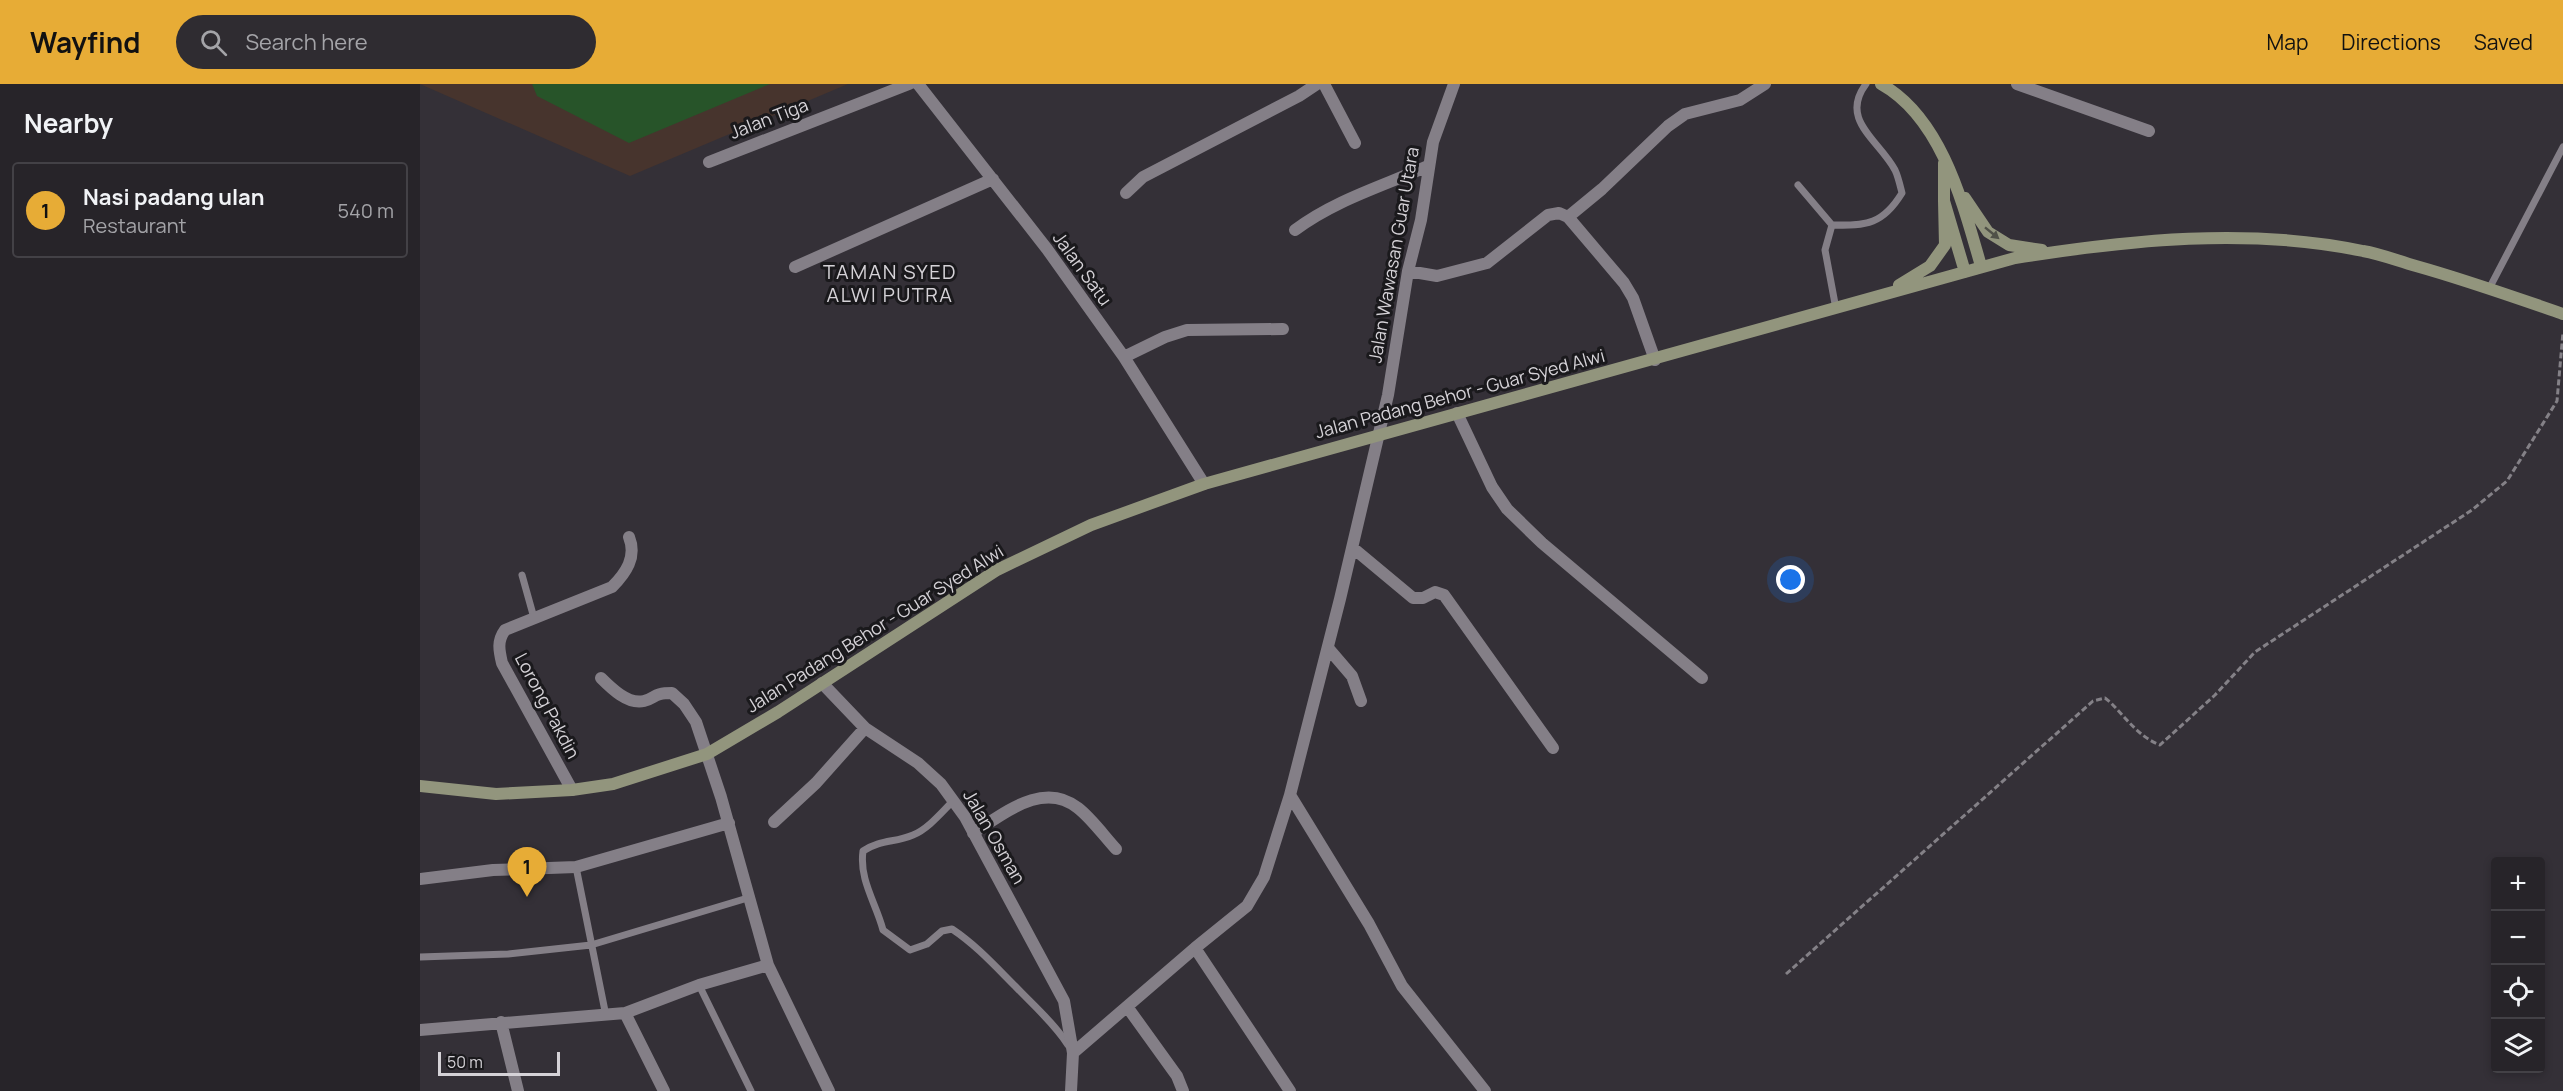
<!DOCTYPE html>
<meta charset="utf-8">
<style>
body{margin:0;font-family:Manrope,sans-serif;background:#2f2c31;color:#f1f3f6}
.controls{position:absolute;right:18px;bottom:18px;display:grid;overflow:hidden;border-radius:6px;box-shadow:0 3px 9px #0003}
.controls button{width:54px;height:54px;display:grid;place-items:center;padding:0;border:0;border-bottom:2px solid #434146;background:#272429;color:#f1f3f6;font:30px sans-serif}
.scale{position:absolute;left:18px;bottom:15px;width:122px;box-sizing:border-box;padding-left:6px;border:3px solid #d5d2d7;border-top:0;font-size:16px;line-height:21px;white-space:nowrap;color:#d5d2d7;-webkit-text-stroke:4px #1a191c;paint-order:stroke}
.you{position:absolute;left:1371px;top:496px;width:21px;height:21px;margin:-15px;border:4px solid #fff;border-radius:50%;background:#1a73e8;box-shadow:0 0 0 9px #1a73e833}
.badge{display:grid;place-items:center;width:39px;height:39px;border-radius:50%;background:#e7ac36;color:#111;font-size:20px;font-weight:700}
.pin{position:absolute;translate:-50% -50px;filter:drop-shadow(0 2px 3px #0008)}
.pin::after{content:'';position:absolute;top:32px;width:21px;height:18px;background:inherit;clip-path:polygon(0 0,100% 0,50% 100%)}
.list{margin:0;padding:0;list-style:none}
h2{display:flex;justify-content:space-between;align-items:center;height:78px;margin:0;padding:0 24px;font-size:26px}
h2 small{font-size:20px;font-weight:400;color:#a4a4a8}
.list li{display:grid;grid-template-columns:39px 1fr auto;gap:18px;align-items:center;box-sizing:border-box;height:96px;margin:0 12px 12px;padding:0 12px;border:2px solid #434146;border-radius:6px}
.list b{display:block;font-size:22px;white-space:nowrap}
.list p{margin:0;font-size:20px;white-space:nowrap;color:#a4a4a8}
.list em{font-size:20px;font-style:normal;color:#a4a4a8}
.icon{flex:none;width:33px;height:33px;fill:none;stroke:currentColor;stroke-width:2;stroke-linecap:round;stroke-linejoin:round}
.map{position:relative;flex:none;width:2143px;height:1007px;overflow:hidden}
header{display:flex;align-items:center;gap:36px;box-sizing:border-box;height:84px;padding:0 30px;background:#e7ac36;color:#111}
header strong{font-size:28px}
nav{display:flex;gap:33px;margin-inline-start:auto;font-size:21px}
.search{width:420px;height:54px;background:#2f2c31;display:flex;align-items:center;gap:15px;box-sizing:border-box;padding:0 21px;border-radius:33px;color:#a4a4a8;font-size:22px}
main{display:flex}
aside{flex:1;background:#272429}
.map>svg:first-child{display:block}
.education{fill:#47342d}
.green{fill:#275429}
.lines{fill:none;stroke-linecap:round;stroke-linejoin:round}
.path{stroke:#848187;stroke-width:3;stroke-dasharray:6 3;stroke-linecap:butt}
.lane{stroke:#847f87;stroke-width:7}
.street{stroke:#847f87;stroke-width:12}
.secondary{stroke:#92957d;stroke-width:12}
.oneway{fill:#505148}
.labels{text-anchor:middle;stroke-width:6;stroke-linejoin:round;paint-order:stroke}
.street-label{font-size:18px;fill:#d5d2d7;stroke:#1a191c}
.neighbourhood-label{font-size:20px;letter-spacing:1.5px;fill:#d5d2d7;stroke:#1a191c}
</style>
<header>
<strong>Wayfind</strong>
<div class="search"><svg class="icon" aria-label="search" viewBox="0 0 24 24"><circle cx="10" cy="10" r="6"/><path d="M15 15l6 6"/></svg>Search here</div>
<nav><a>Map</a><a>Directions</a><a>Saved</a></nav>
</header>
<main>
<aside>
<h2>Nearby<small></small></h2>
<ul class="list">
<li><span class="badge">1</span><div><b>Nasi padang ulan</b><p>Restaurant</p></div><em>540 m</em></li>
</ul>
</aside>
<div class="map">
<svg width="2143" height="1007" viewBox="0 0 2143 1007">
<rect width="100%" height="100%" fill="#343037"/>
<path class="education" d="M 0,0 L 428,0 L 210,92 Z"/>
<path class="green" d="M 112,0 L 350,0 L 209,59 L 117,12 Z"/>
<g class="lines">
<path class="path" d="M 1366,890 L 1673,617 L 1685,614 L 1690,618 C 1706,634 1719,653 1740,661 L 1795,611 L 1835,568 L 2052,426 L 2087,397 L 2137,317 L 2143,248"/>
<path class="lane" d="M 1378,101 L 1412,141 C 1447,142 1463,140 1482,109 C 1480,101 1478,92 1475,86 C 1459,56 1419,36 1446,0
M 1412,141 L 1405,166 L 1416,225
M 2070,203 L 2143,63
M 102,491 L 114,534
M 533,717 C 521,729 508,745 493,751 C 474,759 462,755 443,767 C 439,796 456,819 463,846 L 490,866 L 507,860 L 522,847 L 532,845 C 556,861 575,882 595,902 C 613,921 634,939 648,961
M 156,783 L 186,932
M 0,873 L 88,870 L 171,861 L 331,813
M 279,901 L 331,1007"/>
<path class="street" d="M 498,0 L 627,165 L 704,273 L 784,400
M 904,0 L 935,59
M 1597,0 L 1729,47
M 289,78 L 489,0
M 706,109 L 723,93 L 879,12 L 897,0
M 1148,133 L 1204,199 L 1213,214 L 1235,276
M 875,146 C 915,116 963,102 1008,82
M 375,183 L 573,95
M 988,187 L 1017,192 L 1067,179 L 1128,131 L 1139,129 L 1148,133 L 1182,105 L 1248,42 L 1265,30 L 1320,16 L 1345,0
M 704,273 L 745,253 L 767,246 L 863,245
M 1037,329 L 1072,403 L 1087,425 L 1122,459 L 1282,594
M 933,464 L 993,514 L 1003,514 L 1015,508 L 1024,511 L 1133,664
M 908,564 L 932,592 L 941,617
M 181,594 C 191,604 208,621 224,617 C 236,614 233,609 252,609 L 264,620 L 276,638 L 301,713 L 348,881 L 409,1007
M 402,599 L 445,644 L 498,679 L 521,700 L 545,733 L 644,917 L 653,969 L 651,1007
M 152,706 L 82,579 C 79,566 77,557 85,546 L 192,503 C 206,489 217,473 209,453
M 870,711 L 949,840 L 982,902 L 1065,1007
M 354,738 L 396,699 L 445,644
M 553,749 C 584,730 623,696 658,724 C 672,735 684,752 696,765
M 0,795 L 73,786 L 156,783 L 309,739
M 775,864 L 870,1007
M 708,924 L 757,992 L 763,1007
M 205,929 L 244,1007
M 81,938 L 98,1007
M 0,946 L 205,929 L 279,901 L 348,881
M 653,969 L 775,864 L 827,822 L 844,793 L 870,711 L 920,515 L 968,311 L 988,187 L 1001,136 L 1013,58 L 1034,0"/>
<path class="secondary" d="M 1461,0 C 1522,34 1543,120 1561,182
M 1524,79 L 1524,117 L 1545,188
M 1545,114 L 1568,148 L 1589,161 L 1622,166
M 1479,201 L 1510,182 L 1525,161 L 1524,117
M 0,702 L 76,710 L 152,706 L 193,700 L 287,670 L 358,628 L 577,486 L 671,441 L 784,400 L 1595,174 C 1709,156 1828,143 1943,167 C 1961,170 1978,177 1996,182 C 2046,196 2094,213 2143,230"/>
</g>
<defs><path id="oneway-solid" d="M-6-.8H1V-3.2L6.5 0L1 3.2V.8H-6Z" transform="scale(1.5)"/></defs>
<use class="oneway" href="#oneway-solid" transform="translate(1572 149) rotate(39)"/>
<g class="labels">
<g class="street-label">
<text transform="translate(349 35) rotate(-21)" y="6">Jalan Tiga</text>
<text transform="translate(974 171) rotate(-80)" y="6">Jalan Wawasan Guar Utara</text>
<text transform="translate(662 185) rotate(54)" y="6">Jalan Satu</text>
<text transform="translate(1040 310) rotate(-15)" y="6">Jalan Padang Behor - Guar Syed Alwi</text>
<text transform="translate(455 545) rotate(-32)" y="6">Jalan Padang Behor - Guar Syed Alwi</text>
<text transform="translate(127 622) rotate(62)" y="6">Lorong Pakdin</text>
<text transform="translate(574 753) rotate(60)" y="6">Jalan Osman</text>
</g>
<g class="neighbourhood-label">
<text x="470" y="195">TAMAN SYED<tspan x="470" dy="23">ALWI PUTRA</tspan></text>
</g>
</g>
</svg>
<div class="controls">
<button>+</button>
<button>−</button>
<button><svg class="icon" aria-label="locate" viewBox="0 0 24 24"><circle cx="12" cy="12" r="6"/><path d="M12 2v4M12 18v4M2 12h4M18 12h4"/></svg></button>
<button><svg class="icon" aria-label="layers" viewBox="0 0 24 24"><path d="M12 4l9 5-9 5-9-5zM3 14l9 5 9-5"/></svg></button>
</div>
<div class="scale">50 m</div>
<div class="you"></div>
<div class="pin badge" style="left:107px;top:813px">1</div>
</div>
</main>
